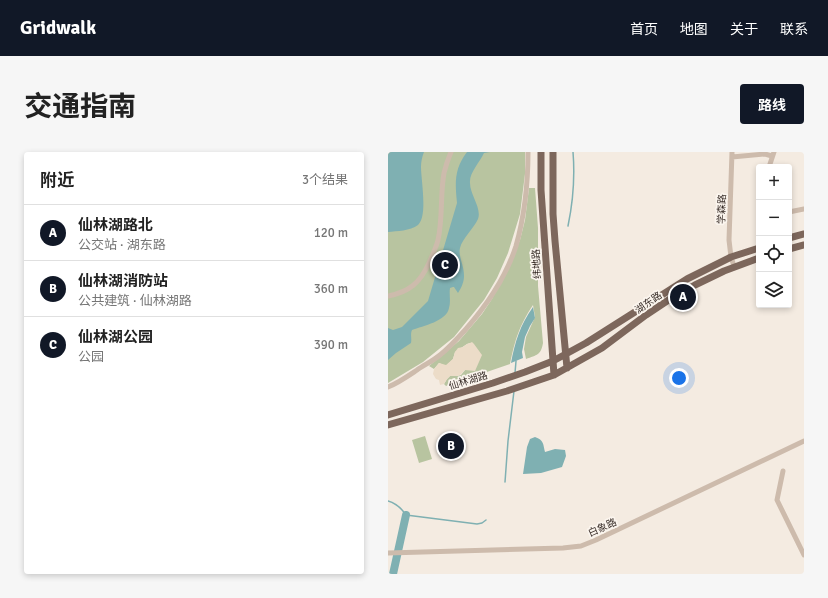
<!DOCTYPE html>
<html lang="zh">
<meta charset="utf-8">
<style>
body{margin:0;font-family:Signika,"Noto Sans SC",sans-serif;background:#f6f6f6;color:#222}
.controls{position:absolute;right:12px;top:12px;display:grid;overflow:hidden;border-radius:4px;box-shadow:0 2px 6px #0003}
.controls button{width:36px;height:36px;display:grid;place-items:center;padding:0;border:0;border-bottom:1px solid #e0e0e0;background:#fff;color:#222;font:20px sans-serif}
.you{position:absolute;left:291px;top:226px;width:14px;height:14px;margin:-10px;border:3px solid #fff;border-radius:50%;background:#1a73e8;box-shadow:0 0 0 6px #1a73e833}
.badge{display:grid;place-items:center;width:26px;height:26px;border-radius:50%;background:#111827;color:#fff;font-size:13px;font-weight:700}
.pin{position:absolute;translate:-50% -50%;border:2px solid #fff;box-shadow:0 1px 4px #0006}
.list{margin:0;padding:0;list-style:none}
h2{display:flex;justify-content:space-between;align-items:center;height:52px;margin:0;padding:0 16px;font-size:17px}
h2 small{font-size:13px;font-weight:400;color:#767676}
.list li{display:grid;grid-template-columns:26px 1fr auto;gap:12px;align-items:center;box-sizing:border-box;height:56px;padding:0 16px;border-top:1px solid #e0e0e0}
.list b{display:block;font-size:15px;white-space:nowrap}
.list p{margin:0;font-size:13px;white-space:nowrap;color:#767676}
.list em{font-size:13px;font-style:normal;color:#767676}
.icon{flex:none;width:22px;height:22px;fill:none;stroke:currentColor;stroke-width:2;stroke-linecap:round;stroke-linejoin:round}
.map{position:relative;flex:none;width:416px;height:422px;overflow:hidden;border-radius:4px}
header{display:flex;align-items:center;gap:24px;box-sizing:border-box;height:56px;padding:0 20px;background:#111827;color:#fff}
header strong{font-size:19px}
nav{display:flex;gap:22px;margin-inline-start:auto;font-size:14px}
.intro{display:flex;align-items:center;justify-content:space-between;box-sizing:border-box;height:96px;padding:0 24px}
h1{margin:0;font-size:28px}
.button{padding:10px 18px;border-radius:4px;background:#111827;color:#fff;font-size:14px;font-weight:700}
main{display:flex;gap:24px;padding:0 24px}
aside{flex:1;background:#fff;border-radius:4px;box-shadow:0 2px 6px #0003}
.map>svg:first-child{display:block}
.green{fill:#b8c4a0}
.plaza{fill:#ecdcc8}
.water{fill:#7fb0b2}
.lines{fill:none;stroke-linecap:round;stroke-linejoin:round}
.stream{stroke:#7fb0b2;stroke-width:1.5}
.river{stroke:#7fb0b2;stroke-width:8}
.minor{stroke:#cdbbac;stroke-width:5}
.major{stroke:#7d675c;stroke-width:7}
.labels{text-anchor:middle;stroke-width:3.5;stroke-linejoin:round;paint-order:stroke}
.street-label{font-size:10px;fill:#3b302b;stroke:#fbf5ee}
</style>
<header>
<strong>Gridwalk</strong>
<nav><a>首页</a><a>地图</a><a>关于</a><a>联系</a></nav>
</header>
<div class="intro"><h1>交通指南</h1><a class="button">路线</a></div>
<main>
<aside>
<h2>附近<small>3个结果</small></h2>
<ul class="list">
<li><span class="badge">A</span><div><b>仙林湖路北</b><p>公交站 · 湖东路</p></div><em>120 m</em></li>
<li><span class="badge">B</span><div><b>仙林湖消防站</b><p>公共建筑 · 仙林湖路</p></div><em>360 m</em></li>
<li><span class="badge">C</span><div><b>仙林湖公园</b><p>公园</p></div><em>390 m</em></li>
</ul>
</aside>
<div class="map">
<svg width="416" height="422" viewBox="0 0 416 422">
<rect width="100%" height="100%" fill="#f4ebe1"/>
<path class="green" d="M 0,0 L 137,0 L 137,22 L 132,62 L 120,101 L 109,126 L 96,148 L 66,185 L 35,210 L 0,231 Z
M 141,36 L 147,36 L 150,76 L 150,134 L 155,191 C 153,203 149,203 138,207 L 136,197 L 138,185 L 147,165 L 145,153 C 131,174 127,188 122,212 L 58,234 L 56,232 L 59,227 L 62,224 L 69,224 L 73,223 L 77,218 L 82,191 L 79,192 L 67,200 L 65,207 L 58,214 L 51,211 L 46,217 L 41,214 L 71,189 L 94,162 L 104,147 L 132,88 L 137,68 Z
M 37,284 L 44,307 L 31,311 L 24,288 Z"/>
<path class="plaza" d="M 84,190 L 86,192 L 94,203 L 87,219 L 77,218 L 72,223 L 69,224 L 62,224 L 59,227 L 56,232 L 52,233 L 51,228 L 48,227 L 45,222 L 46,217 L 51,211 L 58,213 L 65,207 L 67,200 L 70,196 L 75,195 L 79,192 L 82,191 Z"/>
<path class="water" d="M 0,0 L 36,0 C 34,5 33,10 33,15 C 33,28 40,64 30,73 C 22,79 9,79 0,80 Z
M 79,0 L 102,0 L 96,1 C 92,10 81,21 82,31 C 82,43 94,56 90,67 C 86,76 74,87 72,96 C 71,100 72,104 73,108 C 77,122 78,128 70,141 L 66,135 L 65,135 L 62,136 C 61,143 63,149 61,156 C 59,169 35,174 24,178 C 22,183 24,186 23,191 L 8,201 L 0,208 L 0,176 L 5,178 L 14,175 L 40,149 L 69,51 C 67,31 66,17 79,0 Z
M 145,155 L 147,166 L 142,174 L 137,185 L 134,200 L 135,206 L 123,211 C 127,190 132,173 145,155 Z
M 147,285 C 156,288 155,292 157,300 L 167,297 L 177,298 L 178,304 L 174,315 L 153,321 L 135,322 L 139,295 L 142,287 Z"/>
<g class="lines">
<path class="stream" d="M 180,74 C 185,50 187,25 185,0
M 127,221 L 128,209
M 117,330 L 120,289 L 126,239
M 0,349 C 7,351 14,357 18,363 L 89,372 L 94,371 L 98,368"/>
<path class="river" d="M 5,422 L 18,363"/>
<path class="minor" d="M 344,0 L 341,88 L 343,105 L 346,114
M 344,5 L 377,2 L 384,4
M 381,15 L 386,0
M 401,60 L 416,57
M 0,144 C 21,140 32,131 41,111 C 44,104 48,96 50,88 C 55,66 52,43 56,21 C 58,13 60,7 63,0
M 0,235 C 10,231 20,224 29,218 C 36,213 45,209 52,203 C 61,196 70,186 78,177 C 99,153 118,125 128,94 C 137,62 140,33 140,0
M 395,319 L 389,348 L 416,403
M 0,401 L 175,396 L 193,394 L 208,388 L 416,289"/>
<path class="major" d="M 153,0 L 153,38 L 166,223
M 165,0 L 165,62 L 167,89 L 179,216
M 401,86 L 416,82
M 401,97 L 416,93
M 0,263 L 105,231 L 137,220 L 165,209 L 198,191 L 299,127 L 343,105 L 371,96
M 0,273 L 119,239 L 166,223 L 214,196 L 258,163 L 282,147 L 307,133 L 336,119 L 371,106"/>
</g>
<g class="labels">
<g class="street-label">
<text transform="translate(333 57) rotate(-88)" y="4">学森路</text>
<text transform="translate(148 112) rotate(-94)" y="4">纬地路</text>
<text transform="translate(260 150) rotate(-35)" y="4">湖东路</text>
<text transform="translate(80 228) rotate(-17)" y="4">仙林湖路</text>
<text transform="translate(214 375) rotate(-24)" y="4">白象路</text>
</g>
</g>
</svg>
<div class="controls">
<button>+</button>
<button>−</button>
<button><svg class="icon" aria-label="locate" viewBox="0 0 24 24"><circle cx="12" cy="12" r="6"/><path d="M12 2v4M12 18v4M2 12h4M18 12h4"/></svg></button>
<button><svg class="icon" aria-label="layers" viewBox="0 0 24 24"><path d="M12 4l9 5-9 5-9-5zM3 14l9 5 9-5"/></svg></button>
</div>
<div class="you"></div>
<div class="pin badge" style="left:295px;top:145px">A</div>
<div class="pin badge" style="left:63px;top:294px">B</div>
<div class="pin badge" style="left:57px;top:113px">C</div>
</div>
</main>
